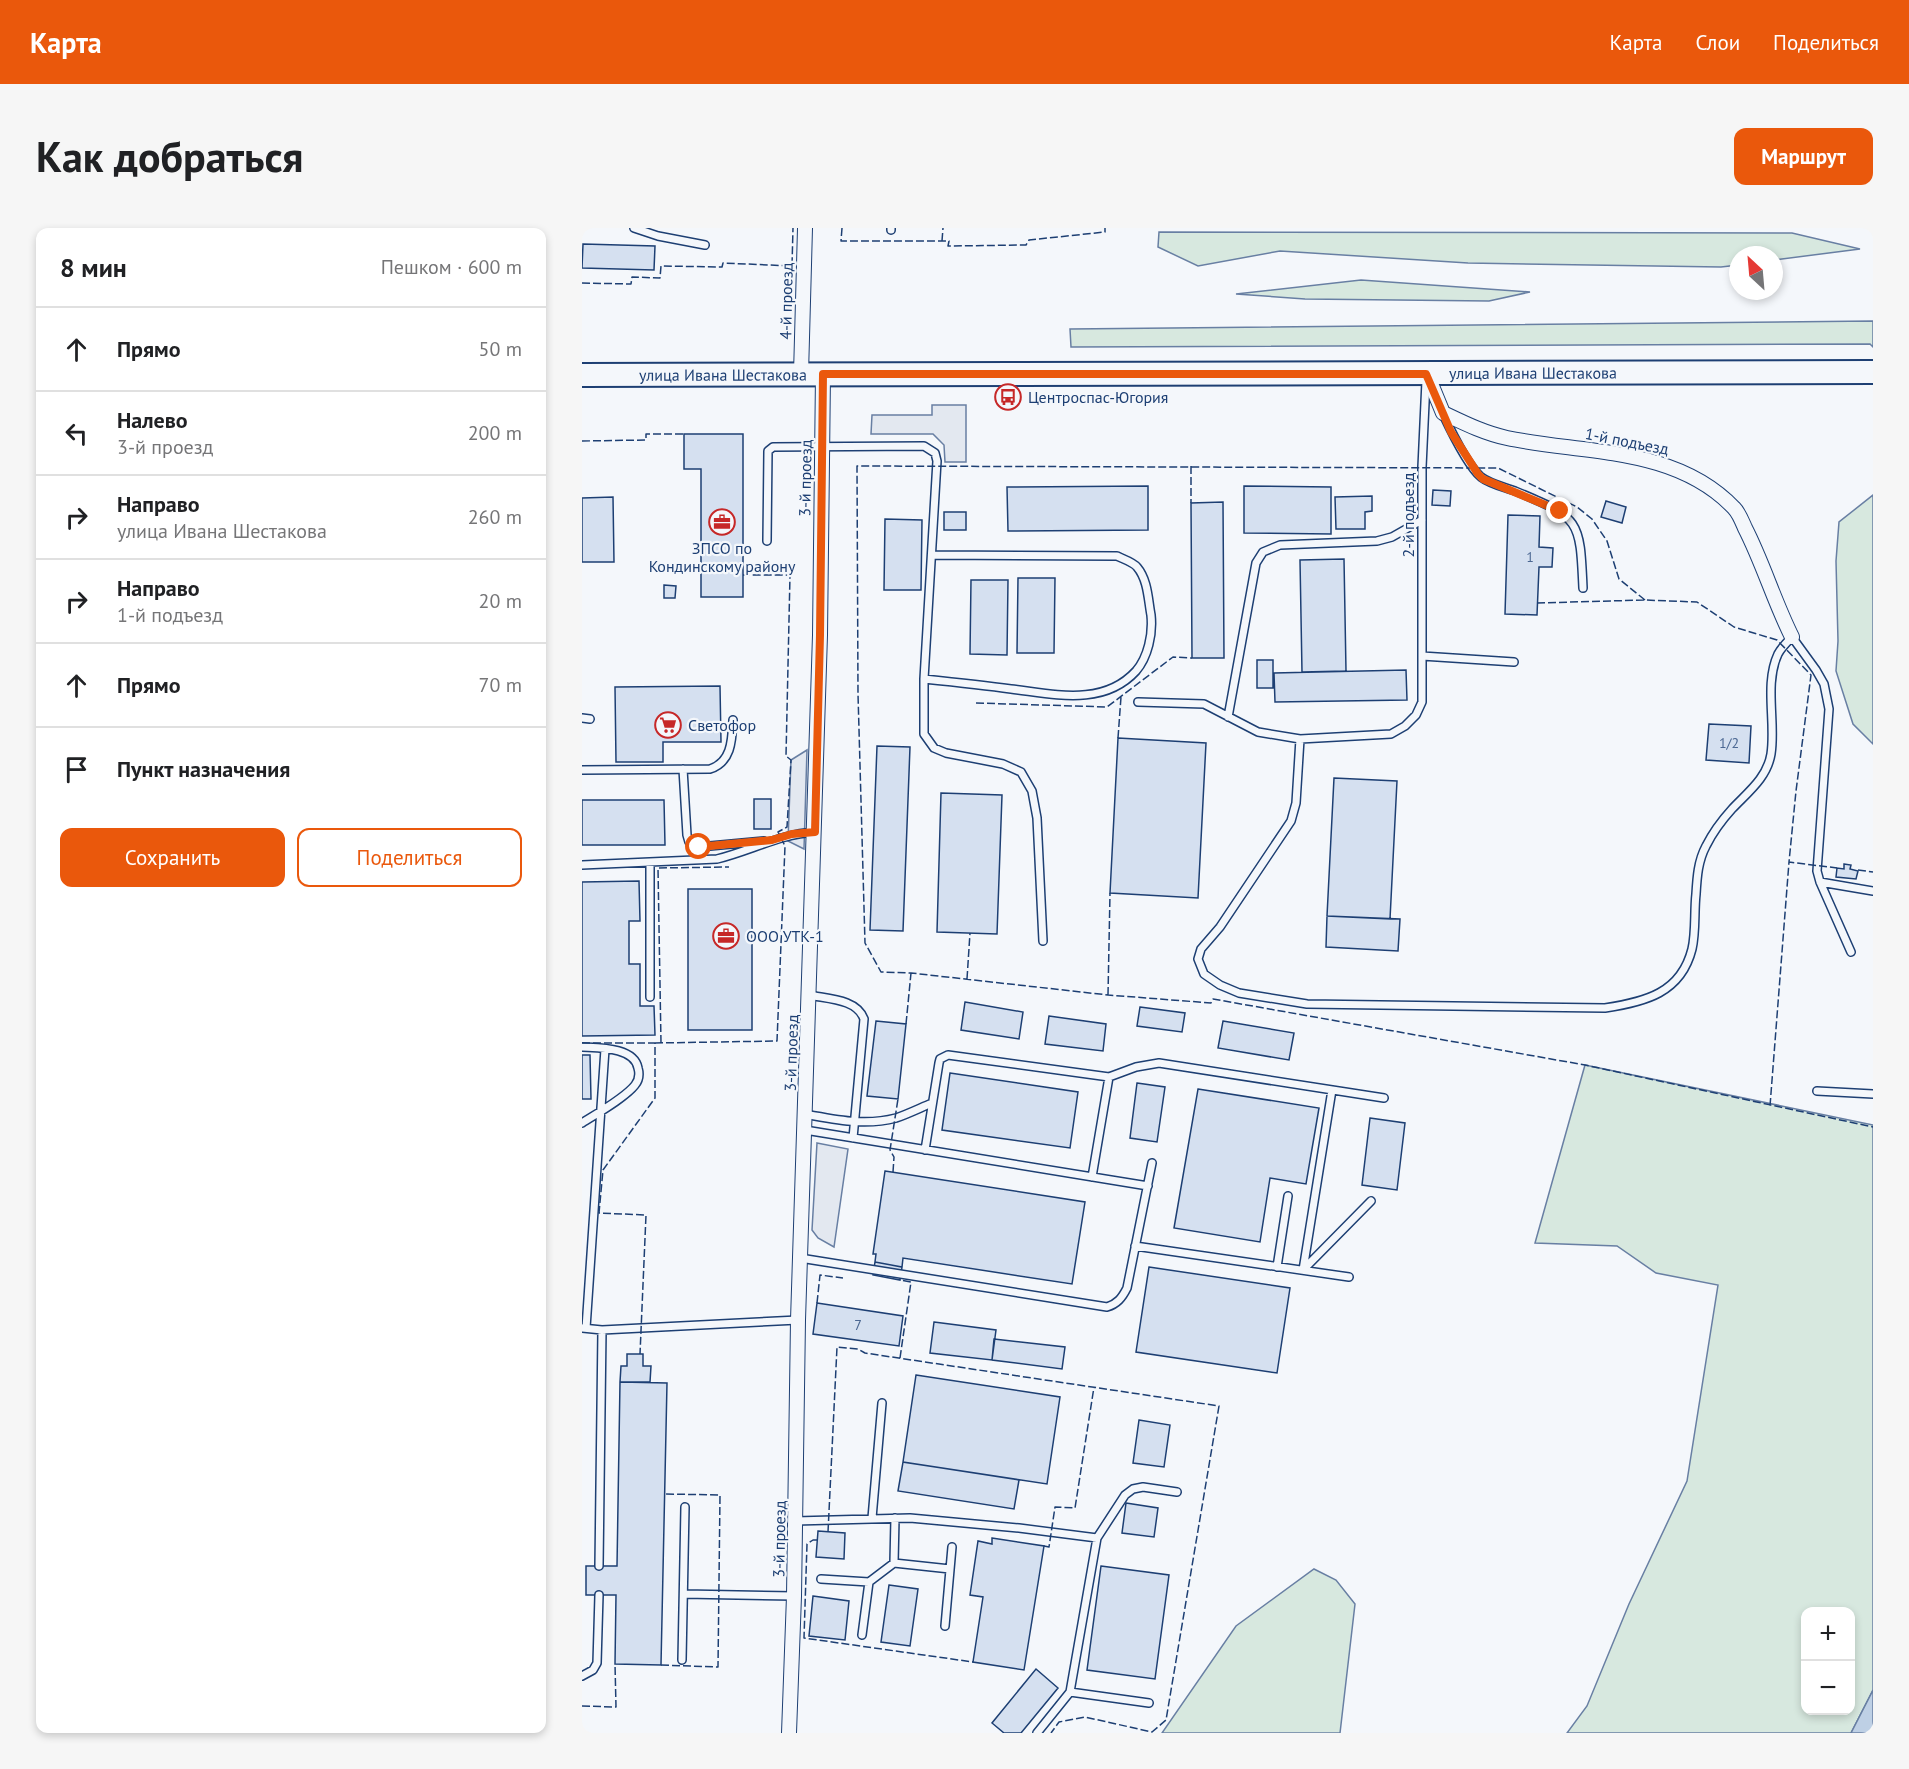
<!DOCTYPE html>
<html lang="ru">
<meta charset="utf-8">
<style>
body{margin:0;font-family:"PT Sans",sans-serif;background:#f6f6f6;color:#202124}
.controls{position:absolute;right:18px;bottom:18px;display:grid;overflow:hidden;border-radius:12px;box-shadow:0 3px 9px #0003}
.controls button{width:54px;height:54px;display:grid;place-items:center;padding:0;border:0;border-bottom:2px solid #e0e0e0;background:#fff;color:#202124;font:30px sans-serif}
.compass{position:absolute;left:1147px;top:18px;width:54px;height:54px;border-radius:50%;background:#fff;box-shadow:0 3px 9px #0003;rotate:334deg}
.stop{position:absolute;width:18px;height:18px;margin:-14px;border:4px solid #ea580c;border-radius:50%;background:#fff}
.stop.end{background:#ea580c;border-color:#fff;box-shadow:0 2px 6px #0008}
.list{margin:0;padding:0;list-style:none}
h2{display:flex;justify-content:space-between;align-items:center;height:78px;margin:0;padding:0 24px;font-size:26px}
h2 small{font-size:20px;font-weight:400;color:#757577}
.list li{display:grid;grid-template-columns:39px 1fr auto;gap:18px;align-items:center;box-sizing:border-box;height:84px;padding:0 24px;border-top:2px solid #e0e0e0}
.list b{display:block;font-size:22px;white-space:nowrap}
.list p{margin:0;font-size:20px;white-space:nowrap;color:#757577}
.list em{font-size:20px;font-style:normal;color:#757577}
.actions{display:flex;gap:12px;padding:18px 24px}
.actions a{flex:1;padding:14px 0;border:2px solid #ea580c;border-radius:12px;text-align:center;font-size:21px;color:#ea580c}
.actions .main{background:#ea580c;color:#fff}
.icon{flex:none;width:33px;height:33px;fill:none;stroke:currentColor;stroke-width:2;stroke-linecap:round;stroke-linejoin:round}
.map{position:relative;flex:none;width:1291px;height:1505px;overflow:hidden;border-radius:12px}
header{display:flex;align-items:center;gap:36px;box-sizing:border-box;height:84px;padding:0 30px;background:#ea580c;color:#fff}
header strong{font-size:28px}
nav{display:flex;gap:33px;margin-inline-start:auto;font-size:21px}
.intro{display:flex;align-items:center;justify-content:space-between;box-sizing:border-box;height:144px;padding:0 36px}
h1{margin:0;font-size:42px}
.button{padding:15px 27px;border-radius:12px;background:#ea580c;color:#fff;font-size:21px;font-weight:700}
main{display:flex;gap:36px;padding:0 36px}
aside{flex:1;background:#fff;border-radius:12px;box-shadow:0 3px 9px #0003}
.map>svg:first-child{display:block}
.green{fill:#d7e8df;stroke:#687fa3;stroke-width:1.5;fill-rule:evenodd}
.parking{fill:#e3e8f0;stroke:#687fa3;stroke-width:1.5}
.water{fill:#bed0e5;stroke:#687fa3;stroke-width:1.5}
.building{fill:#d5e0f0;stroke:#1d3f73;stroke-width:1.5}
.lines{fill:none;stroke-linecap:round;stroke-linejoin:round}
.service-casing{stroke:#1d3f73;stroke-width:10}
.minor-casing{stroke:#1d3f73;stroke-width:16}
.primary-casing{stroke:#1d3f73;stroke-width:26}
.service{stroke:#f4f7fb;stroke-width:7}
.minor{stroke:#f4f7fb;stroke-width:14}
.primary{stroke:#f4f7fb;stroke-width:22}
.fence{stroke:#1d3f73;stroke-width:1.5;stroke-dasharray:8 3;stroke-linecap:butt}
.route{stroke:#ea580c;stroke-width:8}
.labels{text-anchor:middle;stroke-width:4.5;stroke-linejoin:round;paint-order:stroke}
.number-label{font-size:14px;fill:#4b6792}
.street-label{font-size:16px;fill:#1d3f73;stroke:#f4f7fb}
.poi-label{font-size:16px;fill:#1d3f73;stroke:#f4f7fb;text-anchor:start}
</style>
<header>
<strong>Карта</strong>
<nav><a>Карта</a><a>Слои</a><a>Поделиться</a></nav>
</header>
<div class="intro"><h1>Как добраться</h1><a class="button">Маршрут</a></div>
<main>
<aside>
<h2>8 мин<small>Пешком · 600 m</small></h2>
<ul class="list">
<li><svg class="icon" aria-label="ahead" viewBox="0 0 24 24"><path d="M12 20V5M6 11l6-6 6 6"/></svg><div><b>Прямо</b></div><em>50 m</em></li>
<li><svg class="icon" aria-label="left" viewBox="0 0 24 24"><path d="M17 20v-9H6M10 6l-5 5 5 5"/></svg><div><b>Налево</b><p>3-й проезд</p></div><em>200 m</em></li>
<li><svg class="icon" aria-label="right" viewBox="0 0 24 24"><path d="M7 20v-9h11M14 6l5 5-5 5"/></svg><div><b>Направо</b><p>улица Ивана Шестакова</p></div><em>260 m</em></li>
<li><svg class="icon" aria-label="right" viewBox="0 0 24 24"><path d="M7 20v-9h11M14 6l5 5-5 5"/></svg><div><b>Направо</b><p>1-й подъезд</p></div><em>20 m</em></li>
<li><svg class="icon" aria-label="ahead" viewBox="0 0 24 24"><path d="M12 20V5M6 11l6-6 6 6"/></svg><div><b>Прямо</b></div><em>70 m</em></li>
<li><svg class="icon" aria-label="arrive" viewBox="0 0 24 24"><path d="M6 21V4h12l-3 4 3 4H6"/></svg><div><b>Пункт назначения</b></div></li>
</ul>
<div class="actions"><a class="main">Сохранить</a><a>Поделиться</a></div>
</aside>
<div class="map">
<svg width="1291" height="1505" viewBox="0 0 1291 1505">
<rect width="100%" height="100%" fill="#f4f7fb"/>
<path class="green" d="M 577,4 L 1210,5 L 1278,21 L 1192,32 L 1192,27 L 1156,27 L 1156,37 L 1139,39 L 886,35 L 698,23 L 616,38 L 576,19 Z
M 779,52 L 948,64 L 907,73 L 723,71 L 654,66 Z
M 1291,93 L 1291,119 L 1288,116 L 489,119 L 488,101 Z
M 1291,267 L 1291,516 L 1271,496 L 1254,443 L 1256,413 L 1254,333 L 1257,294 Z
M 1003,837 L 1291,897 L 1291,1462 L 1269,1505 L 985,1505 L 1005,1478 L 1047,1376 L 1105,1253 L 1136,1057 L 1074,1045 L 1035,1018 L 953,1015 ZM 1224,1384 L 1268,1384 L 1268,1482 L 1224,1482 Z
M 732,1341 L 754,1352 L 773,1376 L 758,1505 L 580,1505 L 654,1398 Z"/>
<path class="parking" d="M 350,177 L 384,177 L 384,234 L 363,234 L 362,217 L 351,206 L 289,206 L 290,187 L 350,187 Z
M 225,522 L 222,621 L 206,613 L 209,532 Z
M 235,915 L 266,921 L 252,1019 L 236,1010 L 230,1002 Z"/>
<path class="water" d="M 1291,1462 L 1291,1505 L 1269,1505 Z"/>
<path class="building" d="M 1,16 L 73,18 L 72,42 L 0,40 Z
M 102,206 L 161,206 L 161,369 L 119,369 L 119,241 L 102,241 Z
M 566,258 L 566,302 L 426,303 L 425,259 Z
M 662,258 L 749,259 L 749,306 L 662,305 Z
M 851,262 L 869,263 L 868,278 L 850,277 Z
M 790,268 L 790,283 L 783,284 L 783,301 L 754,301 L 753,269 Z
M 31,269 L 32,334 L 0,334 L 0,270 Z
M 1024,273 L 1044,279 L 1040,295 L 1019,289 Z
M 641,274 L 642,430 L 610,430 L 609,275 Z
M 362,284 L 384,284 L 384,302 L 362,302 Z
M 926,287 L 958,288 L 957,319 L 971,320 L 970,339 L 957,339 L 955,387 L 923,386 Z
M 303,291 L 340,292 L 339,362 L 302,362 Z
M 762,331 L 764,443 L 720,444 L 718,332 Z
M 436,350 L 473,350 L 472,425 L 435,425 Z
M 389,352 L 426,352 L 425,427 L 388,426 Z
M 82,357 L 94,358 L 93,370 L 82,370 Z
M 675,432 L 691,432 L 691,460 L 675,460 Z
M 824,442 L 825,472 L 693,474 L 692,445 Z
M 138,458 L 139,514 L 81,514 L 81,534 L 34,534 L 33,459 Z
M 1127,496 L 1169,498 L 1167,535 L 1124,532 Z
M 536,510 L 624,515 L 616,670 L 528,665 Z
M 295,518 L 328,519 L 321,703 L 288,702 Z
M 752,550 L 815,553 L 808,691 L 745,688 Z
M 359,565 L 420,567 L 415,706 L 355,704 Z
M 172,571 L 189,571 L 189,601 L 172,601 Z
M 0,572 L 82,572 L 83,617 L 0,617 Z
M 1262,636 L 1269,637 L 1268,641 L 1276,643 L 1274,651 L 1254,649 L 1255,640 L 1262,641 Z
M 57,653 L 58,693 L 47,693 L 47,736 L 58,736 L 58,778 L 72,778 L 73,807 L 0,808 L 0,654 Z
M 106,661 L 170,661 L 170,802 L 106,802 Z
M 745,688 L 818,691 L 816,723 L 744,719 Z
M 383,774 L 441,784 L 437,811 L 379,802 Z
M 558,779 L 603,785 L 600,804 L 555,798 Z
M 467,788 L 524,796 L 521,823 L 463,816 Z
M 294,793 L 324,796 L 316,871 L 285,868 Z
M 641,793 L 712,805 L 707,832 L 636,820 Z
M 0,827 L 8,827 L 9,871 L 0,871 Z
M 368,845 L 496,864 L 488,920 L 360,902 Z
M 555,855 L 583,859 L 575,914 L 548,910 Z
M 616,861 L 737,880 L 724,956 L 688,950 L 678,1014 L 592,1000 Z
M 788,890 L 823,895 L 815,962 L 780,957 Z
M 303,943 L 503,974 L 490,1056 L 321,1030 L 320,1039 L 293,1034 L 294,1026 L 291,1026 Z
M 293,1034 L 320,1039 L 318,1052 L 291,1047 Z
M 567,1039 L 708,1060 L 695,1145 L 554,1124 Z
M 235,1075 L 321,1088 L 317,1118 L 231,1106 Z
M 352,1094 L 414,1102 L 410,1132 L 348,1125 Z
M 412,1111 L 483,1119 L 480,1141 L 410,1132 Z
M 45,1126 L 61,1126 L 61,1138 L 69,1138 L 68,1154 L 38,1154 L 39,1138 L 45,1138 Z
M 334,1147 L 478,1169 L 465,1256 L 321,1234 Z
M 38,1154 L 85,1155 L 79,1437 L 33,1436 L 34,1367 L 4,1367 L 4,1338 L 35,1338 Z
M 557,1192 L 588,1197 L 582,1239 L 551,1235 Z
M 321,1234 L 437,1252 L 432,1281 L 316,1263 Z
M 544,1275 L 576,1280 L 572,1309 L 540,1305 Z
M 236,1303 L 263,1305 L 262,1331 L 234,1329 Z
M 410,1310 L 462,1318 L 442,1442 L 391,1434 L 401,1369 L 388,1367 L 396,1313 L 410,1316 Z
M 519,1338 L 587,1347 L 573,1451 L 505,1442 Z
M 307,1357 L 336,1361 L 328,1418 L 299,1414 Z
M 231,1368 L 267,1373 L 263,1412 L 227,1408 Z
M 454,1441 L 476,1460 L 439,1505 L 422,1505 L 410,1495 Z"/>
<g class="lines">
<g class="service-casing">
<path id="service" d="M 52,0 L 76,8 L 123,17
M 309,2 L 309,0
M 861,186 C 869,203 886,238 899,249 C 908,256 922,259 933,263 C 998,290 998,291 1001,360
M 185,313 L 186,223 L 191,219 L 342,218 L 353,225 L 355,233 L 342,451 L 342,506 L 352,520 L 364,525 L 421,536 L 439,544 L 450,563 L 455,590 L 461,713
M 840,428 L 932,434
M 342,451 C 371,454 400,457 429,461 C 472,466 521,479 554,443 C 566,429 571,406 569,387 C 566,371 566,352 555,339 C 551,334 541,331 535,328 L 350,327
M 556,474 L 622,476 L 676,504 L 718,511 L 809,506 L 823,498 L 834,487 L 840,474 L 840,239 L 844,153
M 646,489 L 674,335 L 681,324 L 698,317 L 795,313 L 810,309 L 840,292
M 0,490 L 8,491
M 718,511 L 714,575 L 709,593 L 638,699 L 619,721 L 616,731 L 622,746 L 638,757 L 657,765 L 725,776 L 1023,780 C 1063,774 1099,765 1110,721 C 1114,704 1112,684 1114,666 C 1115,649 1116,633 1124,618 C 1131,604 1140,592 1150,581 C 1166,564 1185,550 1189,526 C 1194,494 1182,456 1196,426 C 1199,420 1205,414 1210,409 L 1234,442 L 1242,456 L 1247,481 L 1235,643 L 1238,654 L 1269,724
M 101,541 L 105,607 L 107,614 L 117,619 L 182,613
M 0,542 L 128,541 C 150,534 150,511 151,492
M 68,634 L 68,769
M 0,637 L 135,631 C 168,623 198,606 233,604
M 1238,654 L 1291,663
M 227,767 C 246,771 275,771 282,791 L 271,910
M 0,819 C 17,820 52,819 56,840 C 58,847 57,852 53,857 C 43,870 14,886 0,895
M 1235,863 L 1291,866
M 223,886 C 254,892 284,898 314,890 C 326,886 338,880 350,875
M 223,902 L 566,958
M 343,922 L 357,835 L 358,831 L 366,827 L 527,849 L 554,839 L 577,835 L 802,870
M 510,949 L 527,849
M 553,1018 L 767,1049
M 218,1030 L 525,1079 C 535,1076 540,1070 545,1060 L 570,935
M 695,1039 L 706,968
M 721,1042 L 750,862
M 721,1042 L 789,973
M 0,1100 L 20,1102 L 216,1092
M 4,1100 L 23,821
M 290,1290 L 300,1175
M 213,1293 L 328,1290 L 437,1300 L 515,1310
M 312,1335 L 313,1290
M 17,1338 L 20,1102
M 239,1351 L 287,1354
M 102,1366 L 212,1368
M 363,1398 L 370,1319
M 280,1407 L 287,1354 L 312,1335 L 368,1341
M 100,1432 L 103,1279
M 0,1448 L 11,1442 L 15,1435 L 17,1367
M 488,1464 L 567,1475
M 455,1505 L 488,1464 L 515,1310 L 543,1267 L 551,1261 L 561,1259 L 595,1264"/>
</g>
<g class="minor-casing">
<path id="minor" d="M 219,146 L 223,0
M 845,146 L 861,185 C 882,195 902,205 925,210 C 1001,226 1093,218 1152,280 C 1157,285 1160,293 1163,300 C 1181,335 1192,373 1210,409
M 207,1505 L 212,1368 L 216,1092 L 238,407 L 241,146"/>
</g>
<g class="primary-casing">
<g id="primary">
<path id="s1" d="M 0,147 L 1291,144"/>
</g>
</g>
<use href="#service" class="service"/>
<use href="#minor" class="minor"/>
<use href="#primary" class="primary"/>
<path class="fence" d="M 260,0 L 259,13 L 367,13 L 366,18 L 444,17 L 447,12 L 523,4 L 523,0
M 360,13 L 361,0
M 0,55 L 49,56 L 50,49 L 78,50 L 79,38 L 140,39 L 141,35 L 210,38 L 211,0
M 0,213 L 64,212 L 64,206 L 102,206
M 609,238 L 609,275
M 1063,372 L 1037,351 L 1025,313 L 1010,291 L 995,279 L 916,240 L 275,238 L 276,466 L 283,715 L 299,744 L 329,745 L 526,767 L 629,775 L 631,771 L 1003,837 L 1291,899
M 955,375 L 1063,372 L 1115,374 L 1152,399 L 1195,412 L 1229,447 L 1214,563 L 1207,634
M 394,475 L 525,479 L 591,429 L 610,430
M 536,510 L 539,469
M 1276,642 L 1291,644
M 385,751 L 388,705
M 526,767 L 528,665
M 324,796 L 329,745
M 0,815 L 73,815 L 73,870 L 21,942 L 17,985 L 64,987 L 58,1126
M 73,815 L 195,813 L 203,618 L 196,604 L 205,599 L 209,532 L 204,528 L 208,347 L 161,347
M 79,815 L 76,640 L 147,639
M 1188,878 L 1207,634 L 1255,640
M 311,944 L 312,929 L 308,922 L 316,871
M 235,1075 L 238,1047 L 261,1050
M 318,1130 L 329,1054 L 318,1052
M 246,1304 L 255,1119 L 276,1121 L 283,1125 L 637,1178 L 584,1492 L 570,1504 L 503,1489 L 477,1494 L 469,1505
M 235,1312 L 231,1312 L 225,1316 L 222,1410 L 391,1434
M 462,1318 L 467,1319 L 473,1279 L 493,1280 L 512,1159
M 79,1437 L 136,1439 L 138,1267 L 83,1266
M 0,1478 L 34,1479 L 33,1436"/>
</g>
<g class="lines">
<path class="route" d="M 117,619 L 190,612 L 210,606 L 233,604 L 238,407 L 241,146 L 844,146 L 869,204 L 896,246 L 901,251 L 978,283"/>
</g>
<defs>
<g id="bus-ring" transform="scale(1.35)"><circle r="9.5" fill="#f4f7fb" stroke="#c62828" stroke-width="1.5"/><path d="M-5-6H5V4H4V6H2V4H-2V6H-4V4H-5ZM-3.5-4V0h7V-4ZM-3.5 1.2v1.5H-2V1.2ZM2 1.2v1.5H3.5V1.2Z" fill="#c62828"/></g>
<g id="office-ring" transform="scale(1.35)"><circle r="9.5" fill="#f4f7fb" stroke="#c62828" stroke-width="1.5"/><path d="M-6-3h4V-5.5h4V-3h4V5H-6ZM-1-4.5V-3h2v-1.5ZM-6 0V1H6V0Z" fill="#c62828"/></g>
<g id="supermarket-ring" transform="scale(1.35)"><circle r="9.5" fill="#f4f7fb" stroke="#c62828" stroke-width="1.5"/><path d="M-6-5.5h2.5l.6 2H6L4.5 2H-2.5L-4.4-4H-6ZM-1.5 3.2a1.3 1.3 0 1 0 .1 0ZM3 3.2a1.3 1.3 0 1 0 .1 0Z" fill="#c62828"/></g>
</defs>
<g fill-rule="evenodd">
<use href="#bus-ring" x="426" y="169"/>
<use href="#office-ring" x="140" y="294"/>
<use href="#supermarket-ring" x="86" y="497"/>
<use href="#office-ring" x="144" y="708"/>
</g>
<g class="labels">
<g class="number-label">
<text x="948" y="334">1</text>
<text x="1147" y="520">1/2</text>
<text x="276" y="1102">7</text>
</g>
<g class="street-label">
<text transform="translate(204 73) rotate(-89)" y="6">4-й проезд</text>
<text dy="6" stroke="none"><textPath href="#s1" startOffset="951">улица Ивана Шестакова</textPath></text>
<text dy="6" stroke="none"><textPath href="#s1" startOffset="141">улица Ивана Шестакова</textPath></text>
<text transform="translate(1045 213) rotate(11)" y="6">1-й подъезд</text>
<text transform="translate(223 250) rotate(-89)" y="6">3-й проезд</text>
<text transform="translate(826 287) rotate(-90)" y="6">2-й подъезд</text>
<text transform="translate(209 825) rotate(-88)" y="6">3-й проезд</text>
<text transform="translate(197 1311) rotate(-89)" y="6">3-й проезд</text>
</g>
<g class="poi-label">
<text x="446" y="175">Центроспас-Югория</text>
<text x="140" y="326" text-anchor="middle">ЗПСО по<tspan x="140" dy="18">Кондинскому району</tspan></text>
<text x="106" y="503">Светофор</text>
<text x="164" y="714">ООО УТК-1</text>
</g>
</g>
</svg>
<div class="controls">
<button>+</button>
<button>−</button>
</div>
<svg class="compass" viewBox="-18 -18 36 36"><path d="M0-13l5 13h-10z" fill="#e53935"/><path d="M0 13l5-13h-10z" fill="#757577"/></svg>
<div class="stop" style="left:117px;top:619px"></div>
<div class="stop end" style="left:978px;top:283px"></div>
</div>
</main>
